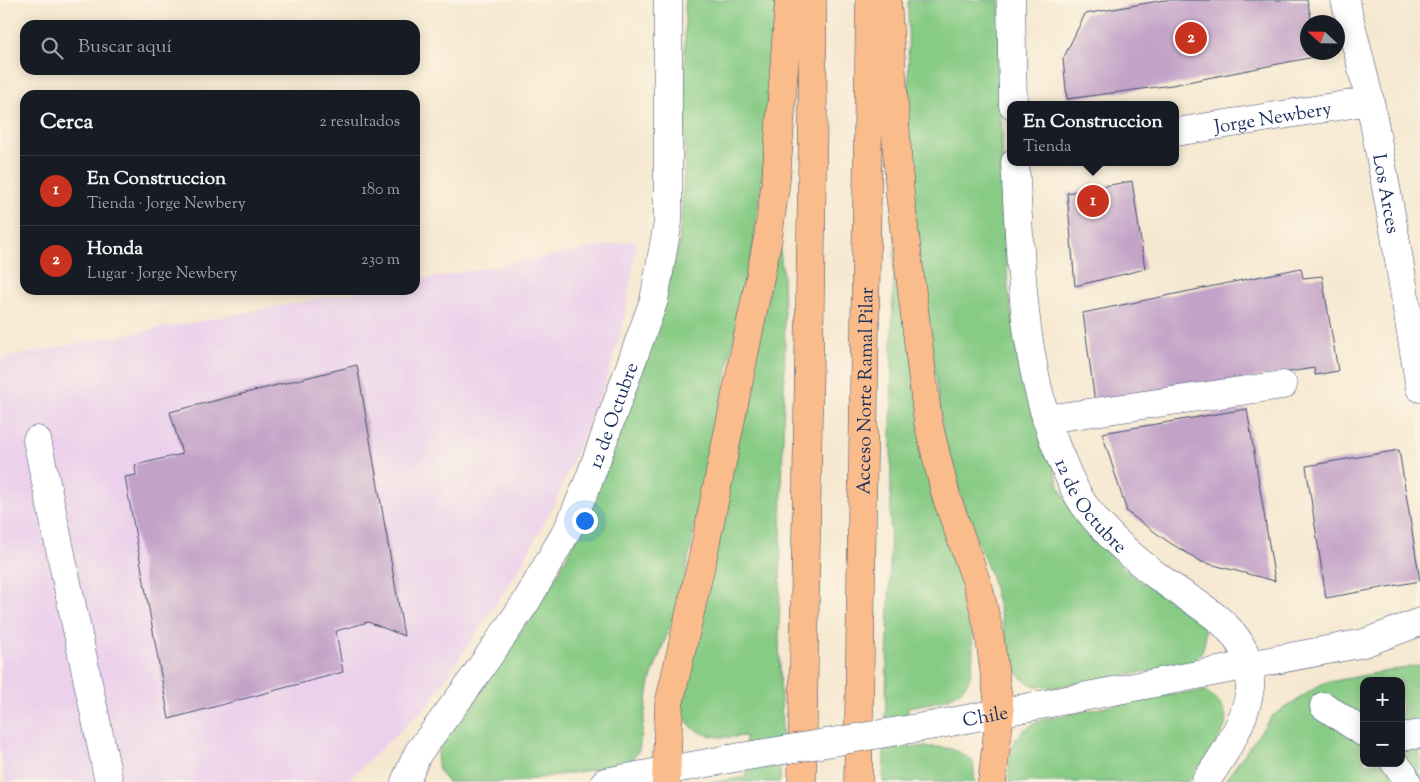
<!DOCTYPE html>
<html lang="es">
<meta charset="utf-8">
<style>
body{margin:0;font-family:"Sorts Mill Goudy",serif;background:#20242c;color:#f1f3f6}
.controls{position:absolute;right:15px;bottom:15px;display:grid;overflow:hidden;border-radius:10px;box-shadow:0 2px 12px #0003}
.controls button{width:45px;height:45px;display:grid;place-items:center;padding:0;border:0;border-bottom:1px solid #363941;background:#171b24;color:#f1f3f6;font:25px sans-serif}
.compass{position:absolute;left:1300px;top:15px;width:45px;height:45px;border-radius:50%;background:#171b24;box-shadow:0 2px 12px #0003;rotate:292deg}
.you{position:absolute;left:584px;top:520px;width:18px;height:18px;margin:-12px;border:4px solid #fff;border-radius:50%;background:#1a73e8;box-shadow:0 0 0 8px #1a73e833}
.badge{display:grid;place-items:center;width:32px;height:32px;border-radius:50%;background:#c8321e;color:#fff;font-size:16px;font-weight:700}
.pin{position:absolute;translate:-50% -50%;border:2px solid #fff;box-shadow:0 1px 5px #0006}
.popup{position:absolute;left:1007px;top:101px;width:172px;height:65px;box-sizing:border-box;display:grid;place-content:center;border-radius:10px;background:#171b24;filter:drop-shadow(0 1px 4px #0005);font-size:16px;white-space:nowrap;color:#9ea1a6}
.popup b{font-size:19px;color:#f1f3f6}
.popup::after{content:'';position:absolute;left:50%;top:100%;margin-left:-10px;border:10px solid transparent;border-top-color:#171b24}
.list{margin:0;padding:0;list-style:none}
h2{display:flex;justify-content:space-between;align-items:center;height:65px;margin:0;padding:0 20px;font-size:21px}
h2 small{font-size:16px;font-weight:400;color:#9ea1a6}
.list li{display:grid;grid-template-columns:32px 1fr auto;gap:15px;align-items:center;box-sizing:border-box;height:70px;padding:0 20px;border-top:1px solid #363941}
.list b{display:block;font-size:19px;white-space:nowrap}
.list p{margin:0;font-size:16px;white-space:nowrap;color:#9ea1a6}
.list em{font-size:16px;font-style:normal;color:#9ea1a6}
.icon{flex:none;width:28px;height:28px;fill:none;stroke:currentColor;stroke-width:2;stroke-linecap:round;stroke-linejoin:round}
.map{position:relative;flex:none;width:1420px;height:782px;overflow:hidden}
.search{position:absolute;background:#171b24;box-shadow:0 2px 12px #0003;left:20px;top:20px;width:400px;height:55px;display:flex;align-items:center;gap:12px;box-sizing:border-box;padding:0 18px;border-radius:15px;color:#9ea1a6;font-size:19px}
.panel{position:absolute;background:#171b24;box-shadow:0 2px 12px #0003;left:20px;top:90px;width:400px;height:205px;border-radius:15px}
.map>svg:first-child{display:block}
.built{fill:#ebd1eb}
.green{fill:#87cb85;stroke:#517d72;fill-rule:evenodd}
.building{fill:#c2a2c7}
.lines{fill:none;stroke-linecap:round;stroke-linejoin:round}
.minor-casing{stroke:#3c4b6f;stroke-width:29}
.highway-casing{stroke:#3c4b6f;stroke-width:29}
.minor{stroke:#fff;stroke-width:28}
.highway{stroke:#f9bc8a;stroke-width:28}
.minor-bridge-casing{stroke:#3c4b6f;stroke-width:29;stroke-linecap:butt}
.minor-bridge{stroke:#fff;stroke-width:28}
.labels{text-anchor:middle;stroke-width:4;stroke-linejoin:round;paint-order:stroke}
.street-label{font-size:19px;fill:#1b2f5e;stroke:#fcf5e5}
</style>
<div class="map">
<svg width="1420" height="782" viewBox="0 0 1420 782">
<rect width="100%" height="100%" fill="#fcf5e5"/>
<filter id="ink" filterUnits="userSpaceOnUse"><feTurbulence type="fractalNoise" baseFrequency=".02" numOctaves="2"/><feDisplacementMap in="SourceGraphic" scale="10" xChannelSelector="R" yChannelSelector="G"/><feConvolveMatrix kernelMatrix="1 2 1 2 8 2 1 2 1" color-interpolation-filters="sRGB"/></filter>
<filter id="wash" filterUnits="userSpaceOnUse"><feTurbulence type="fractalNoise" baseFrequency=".0096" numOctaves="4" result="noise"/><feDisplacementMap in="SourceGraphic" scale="20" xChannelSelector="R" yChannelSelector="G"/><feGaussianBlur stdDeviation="1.12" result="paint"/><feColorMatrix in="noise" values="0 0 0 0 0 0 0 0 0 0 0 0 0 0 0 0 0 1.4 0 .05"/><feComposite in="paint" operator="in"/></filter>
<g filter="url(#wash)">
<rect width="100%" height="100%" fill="#f6e8d0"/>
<path class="built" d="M 637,240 L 624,321 L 608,375 L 555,503 L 519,569 L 428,705 L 346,782 L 5,782 L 0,750 L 0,358 L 367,290 L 415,290 L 415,281 Z"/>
<path class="green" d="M 685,0 L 776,0 L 765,157 L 753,246 L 680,599 L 650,681 L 639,750 L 632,760 L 622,765 L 515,782 L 447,782 L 439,771 L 437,756 L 443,742 L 468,710 L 554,581 L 580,530 L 614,451 L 647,356 L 679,244 L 685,162 Z
M 908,0 L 999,0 L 1003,191 L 1008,288 L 1013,323 L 1060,489 L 1076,518 L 1098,544 L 1134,577 L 1204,623 C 1207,641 1205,654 1189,664 L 1052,688 L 1032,685 L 1021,678 L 1009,657 L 1001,616 L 991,576 L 968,519 L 944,438 L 916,233 L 909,141 Z
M 895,226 C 910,303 925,380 940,457 C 949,502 986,645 968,681 C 958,702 927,703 908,707 L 908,747 C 935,748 951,742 973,762 L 975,782 L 883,782 L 890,576 L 892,330 Z
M 779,242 L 783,276 L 785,346 L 779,638 L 782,729 L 780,782 L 711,782 L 746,777 L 745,736 C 718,739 685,738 681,704 Z
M 1420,665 L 1420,782 L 1224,782 L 1272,716 L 1323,683 ZM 1364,681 L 1401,681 L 1401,763 L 1364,763 Z
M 1205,691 C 1216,697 1227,708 1226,722 C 1224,735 1198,772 1188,782 L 1008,782 C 1010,748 1010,732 1045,719 L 1166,695 Z"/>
<g id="blocks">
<path class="building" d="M 1164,0 L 1307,0 L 1312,22 L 1308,22 L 1308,52 L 1319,52 L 1319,56 L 1172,85 L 1067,99 L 1063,59 L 1085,14 Z
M 1132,181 L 1145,269 L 1075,286 L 1067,193 Z
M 1301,268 L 1303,278 L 1322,276 L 1338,371 L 1315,375 L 1314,368 L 1095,403 L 1083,313 Z
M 357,365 L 404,636 L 368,622 L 336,631 L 343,672 L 169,719 L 125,477 L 136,475 L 135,465 L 182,454 L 170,412 Z
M 1247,409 L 1275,581 L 1202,562 L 1170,543 L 1127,512 L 1102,433 Z
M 1399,450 L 1420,581 L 1326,598 L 1306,466 Z"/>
</g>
</g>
<g filter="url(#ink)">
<use href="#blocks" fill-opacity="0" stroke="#3c4b6f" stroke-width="1"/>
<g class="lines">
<g class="minor-casing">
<g id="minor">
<path d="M 1011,0 L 1013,105"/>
<path id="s1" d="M 1345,0 L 1370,101 L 1395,236 L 1420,388"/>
<path id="s2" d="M 1176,132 L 1370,101"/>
<path id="s3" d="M 1015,162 C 1021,263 1021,370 1063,463 C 1070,479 1077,497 1088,510 C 1110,539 1139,563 1168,584 C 1200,607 1238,623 1249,665 C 1258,703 1226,753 1205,782"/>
<path d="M 1046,419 L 1283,385"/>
<path d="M 37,440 L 109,782"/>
<path d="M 1324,706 L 1364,733"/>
<path id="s4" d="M 935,725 L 1364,643 L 1420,622"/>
<path d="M 1401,737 L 1420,734"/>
<path d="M 1395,763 L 1404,775 L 1407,782"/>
<path id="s5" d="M 405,782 L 418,753 L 466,689 L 526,602 L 569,527 L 589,480 L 654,300 L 668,222 L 668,0"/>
<path d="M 605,782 L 729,759"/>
</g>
</g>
<g class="highway-casing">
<g id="highway">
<path d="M 887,0 L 900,195 L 928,422 L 946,496 L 979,589 L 989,632 L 1000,713 L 992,782"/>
<path d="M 666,782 L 669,704 L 703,556 L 768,238 L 776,180 L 789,0"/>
<path d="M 802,782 L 813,116 L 812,0"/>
<path id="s6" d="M 858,782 L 870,0"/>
</g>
</g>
<use href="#minor" class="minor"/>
<use href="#highway" class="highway"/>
<g class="minor-bridge-casing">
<path id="minor-bridge" d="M 729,759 L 935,725"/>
</g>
<use href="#minor-bridge" class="minor-bridge"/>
</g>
</g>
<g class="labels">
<g class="street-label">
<text dy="7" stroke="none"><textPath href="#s2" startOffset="98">Jorge Newbery</textPath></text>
<text dy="7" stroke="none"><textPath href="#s1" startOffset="198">Los Arces</textPath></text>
<text dy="7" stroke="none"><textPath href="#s6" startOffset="391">Acceso Norte Ramal Pilar</textPath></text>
<text dy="7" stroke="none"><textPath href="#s5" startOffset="424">12 de Octubre</textPath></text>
<text dy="7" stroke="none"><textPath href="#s3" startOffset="358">12 de Octubre</textPath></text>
<text dy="7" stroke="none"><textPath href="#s4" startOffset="51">Chile</textPath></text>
</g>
</g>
</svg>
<div class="controls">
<button>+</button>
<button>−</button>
</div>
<svg class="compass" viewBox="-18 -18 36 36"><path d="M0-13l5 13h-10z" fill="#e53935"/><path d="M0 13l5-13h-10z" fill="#9ea1a6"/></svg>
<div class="you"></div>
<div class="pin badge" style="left:1093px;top:201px">1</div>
<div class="popup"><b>En Construccion</b>Tienda</div>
<div class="pin badge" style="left:1191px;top:38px">2</div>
<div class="search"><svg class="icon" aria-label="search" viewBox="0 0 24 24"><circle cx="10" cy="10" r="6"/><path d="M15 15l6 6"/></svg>Buscar aquí</div>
<section class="panel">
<h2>Cerca<small>2 resultados</small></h2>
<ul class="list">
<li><span class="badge">1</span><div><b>En Construccion</b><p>Tienda · Jorge Newbery</p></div><em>180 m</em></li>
<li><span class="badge">2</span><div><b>Honda</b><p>Lugar · Jorge Newbery</p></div><em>230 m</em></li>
</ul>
</section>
</div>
